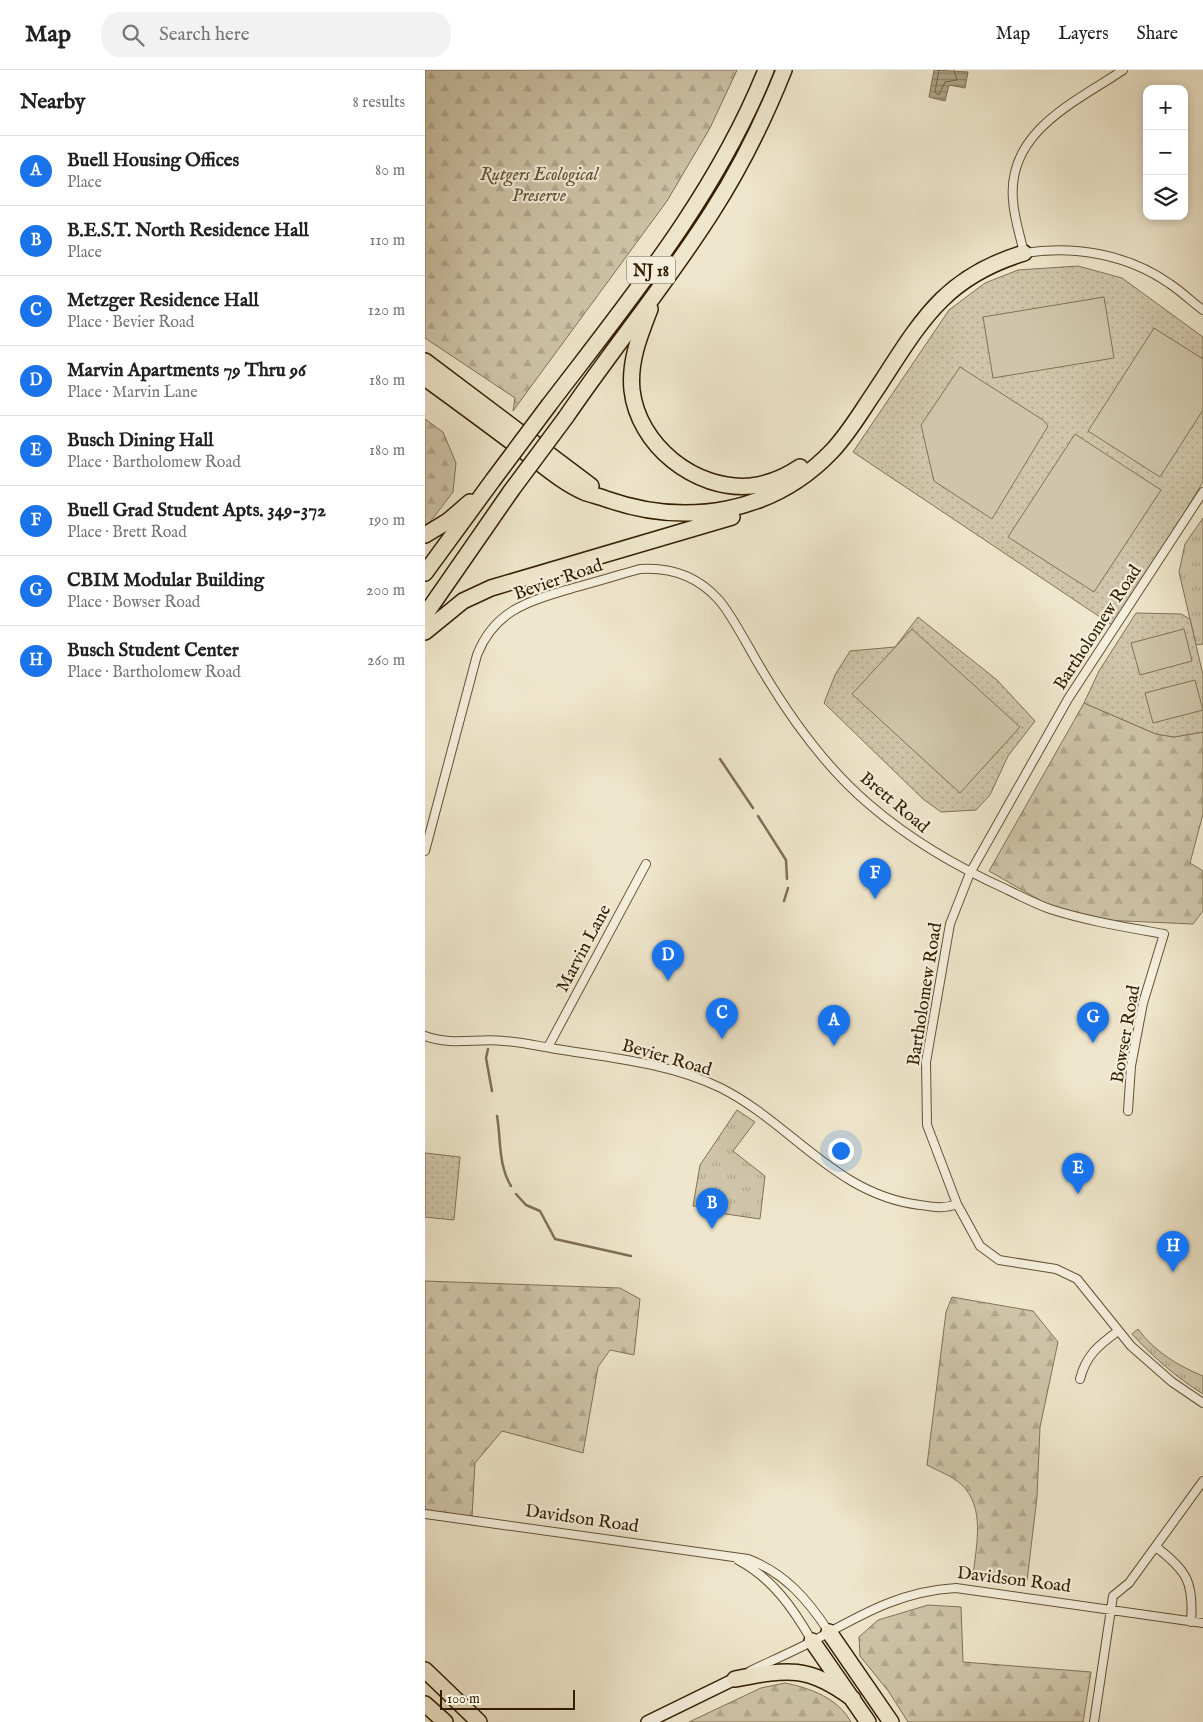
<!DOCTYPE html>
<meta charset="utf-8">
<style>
body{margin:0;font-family:"IM FELL English",serif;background:#f2f2f2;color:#222}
.controls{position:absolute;right:15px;top:15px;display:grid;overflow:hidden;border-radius:10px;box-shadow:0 2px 8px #0003}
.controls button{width:45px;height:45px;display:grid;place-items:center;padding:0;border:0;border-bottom:1px solid #e0e0e0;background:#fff;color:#222;font:25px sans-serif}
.scale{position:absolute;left:15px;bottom:12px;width:135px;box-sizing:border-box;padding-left:5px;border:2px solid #342000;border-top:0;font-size:14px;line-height:18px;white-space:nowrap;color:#342000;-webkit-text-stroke:4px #f5efde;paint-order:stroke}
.you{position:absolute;left:415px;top:1080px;width:18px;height:18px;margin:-12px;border:4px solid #fff;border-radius:50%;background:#1a73e8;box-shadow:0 0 0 8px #1a73e833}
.badge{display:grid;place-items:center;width:32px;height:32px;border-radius:50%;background:#1a73e8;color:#fff;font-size:16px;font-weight:700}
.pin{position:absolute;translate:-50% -41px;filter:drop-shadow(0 1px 2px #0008)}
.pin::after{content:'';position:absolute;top:26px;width:18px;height:15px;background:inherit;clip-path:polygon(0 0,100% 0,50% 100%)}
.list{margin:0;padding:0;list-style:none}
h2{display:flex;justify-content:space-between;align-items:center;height:65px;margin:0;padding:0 20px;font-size:21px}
h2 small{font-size:16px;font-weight:400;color:#767676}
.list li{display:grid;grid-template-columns:32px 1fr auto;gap:15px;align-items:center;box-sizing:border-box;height:70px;padding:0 20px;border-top:1px solid #e0e0e0}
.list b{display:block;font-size:19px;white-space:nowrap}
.list p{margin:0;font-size:16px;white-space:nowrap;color:#767676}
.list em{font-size:16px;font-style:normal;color:#767676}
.icon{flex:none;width:28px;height:28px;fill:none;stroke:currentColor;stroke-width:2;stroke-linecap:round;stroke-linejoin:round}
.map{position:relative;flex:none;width:778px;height:1652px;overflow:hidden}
header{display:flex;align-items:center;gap:30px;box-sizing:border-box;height:70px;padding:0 25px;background:#fff;border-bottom:1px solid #e0e0e0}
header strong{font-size:24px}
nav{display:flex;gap:28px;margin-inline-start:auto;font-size:18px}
.search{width:350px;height:45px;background:#f2f2f2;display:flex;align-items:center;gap:12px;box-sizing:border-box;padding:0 18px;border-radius:20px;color:#767676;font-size:19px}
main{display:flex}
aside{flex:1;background:#fff}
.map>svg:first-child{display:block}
.grass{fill:url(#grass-tufts);stroke:#827255}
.forest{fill:url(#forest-firs);stroke:#827255}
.park{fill:url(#park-dots);stroke:#827255}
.pitch{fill:#cfc5aa;stroke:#827255}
.water{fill:url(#water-rules);stroke:#7e6f51}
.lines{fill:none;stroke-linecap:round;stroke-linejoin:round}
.shore{stroke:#726244;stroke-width:1}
.stream{stroke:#7e6f51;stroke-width:2.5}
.minor-casing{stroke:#635233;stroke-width:10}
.secondary-casing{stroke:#342000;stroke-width:14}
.motorway-casing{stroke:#342000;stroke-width:18}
.minor{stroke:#f5efde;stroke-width:8}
.secondary{stroke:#f5efde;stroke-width:11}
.motorway{stroke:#efe7cd;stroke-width:15}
.motorway-bridge-casing{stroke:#342000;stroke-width:18;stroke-linecap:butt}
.motorway-bridge{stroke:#efe7cd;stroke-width:15}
.labels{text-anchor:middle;stroke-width:4.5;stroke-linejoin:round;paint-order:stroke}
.shield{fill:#f5efde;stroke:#6e5e43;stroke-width:1}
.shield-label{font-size:16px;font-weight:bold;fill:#342000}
.park-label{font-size:18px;font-style:italic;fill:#625233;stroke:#f5efde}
.street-label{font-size:18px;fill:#342000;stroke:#f5efde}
</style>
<header>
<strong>Map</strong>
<div class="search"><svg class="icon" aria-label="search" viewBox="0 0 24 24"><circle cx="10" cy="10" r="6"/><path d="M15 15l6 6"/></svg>Search here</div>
<nav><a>Map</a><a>Layers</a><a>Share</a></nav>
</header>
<main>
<aside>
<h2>Nearby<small>8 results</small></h2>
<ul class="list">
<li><span class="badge">A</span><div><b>Buell Housing Offices</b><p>Place</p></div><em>80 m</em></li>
<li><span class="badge">B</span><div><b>B.E.S.T. North Residence Hall</b><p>Place</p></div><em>110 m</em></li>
<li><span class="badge">C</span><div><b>Metzger Residence Hall</b><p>Place · Bevier Road</p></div><em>120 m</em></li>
<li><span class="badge">D</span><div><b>Marvin Apartments 79 Thru 96</b><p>Place · Marvin Lane</p></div><em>180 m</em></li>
<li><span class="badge">E</span><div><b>Busch Dining Hall</b><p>Place · Bartholomew Road</p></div><em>180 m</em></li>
<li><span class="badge">F</span><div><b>Buell Grad Student Apts. 349-372</b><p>Place · Brett Road</p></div><em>190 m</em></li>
<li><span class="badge">G</span><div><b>CBIM Modular Building</b><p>Place · Bowser Road</p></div><em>200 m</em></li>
<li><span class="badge">H</span><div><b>Busch Student Center</b><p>Place · Bartholomew Road</p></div><em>260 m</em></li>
</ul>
</aside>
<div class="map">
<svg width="778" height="1652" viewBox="0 0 778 1652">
<defs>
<pattern id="grass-tufts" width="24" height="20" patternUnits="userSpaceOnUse" patternTransform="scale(1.25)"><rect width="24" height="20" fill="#cfc5aa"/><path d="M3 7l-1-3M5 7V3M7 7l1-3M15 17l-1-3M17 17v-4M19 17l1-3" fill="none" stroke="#b2a990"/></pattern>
<pattern id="forest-firs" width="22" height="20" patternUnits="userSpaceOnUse" patternTransform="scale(1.25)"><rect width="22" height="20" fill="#cfc5aa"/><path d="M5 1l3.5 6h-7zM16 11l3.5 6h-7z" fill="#b2a990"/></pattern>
<pattern id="park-dots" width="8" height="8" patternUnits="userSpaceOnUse" patternTransform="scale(1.25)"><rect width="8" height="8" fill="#cfc5aa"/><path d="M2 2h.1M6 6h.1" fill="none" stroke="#b2a990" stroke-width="1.8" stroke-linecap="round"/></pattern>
<pattern id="water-rules" width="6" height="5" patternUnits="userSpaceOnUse" patternTransform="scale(1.25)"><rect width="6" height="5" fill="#afa387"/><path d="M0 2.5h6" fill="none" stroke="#8f846c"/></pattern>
</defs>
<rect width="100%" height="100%" fill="#efe7cd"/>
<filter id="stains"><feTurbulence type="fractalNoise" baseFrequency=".004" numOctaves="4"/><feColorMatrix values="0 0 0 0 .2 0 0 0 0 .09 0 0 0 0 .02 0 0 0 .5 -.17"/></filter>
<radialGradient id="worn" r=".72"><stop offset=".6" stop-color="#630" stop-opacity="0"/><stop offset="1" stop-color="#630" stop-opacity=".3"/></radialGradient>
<path class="grass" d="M 778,448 L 778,574 L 771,575 L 754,502 L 760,474 Z
M 312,1040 L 330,1052 L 308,1081 L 340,1106 L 335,1149 L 287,1142 L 287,1138 L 268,1136 L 275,1095 Z
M 713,1259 C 729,1281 753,1296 778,1306 L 778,1324 C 752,1308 728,1287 707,1264 Z"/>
<path class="forest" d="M 0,0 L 312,0 L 285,58 L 242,131 L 88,341 L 90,328 L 0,268 Z
M 0,349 L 18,362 L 31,393 L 28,422 L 5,452 L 0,454 Z
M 659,633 L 731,664 L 749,667 L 778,662 L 778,744 L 765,793 L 778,801 L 778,841 L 768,854 L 677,850 L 625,836 L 564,801 Z
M 0,1211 L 195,1218 L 215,1229 L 209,1285 L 185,1280 L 173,1297 L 158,1383 L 77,1361 L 50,1393 L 47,1447 L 0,1440 Z
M 527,1227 L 608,1241 L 633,1272 L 615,1357 L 612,1427 L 602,1511 L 548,1506 C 551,1476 561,1437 536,1414 C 527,1406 513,1401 502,1395 L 521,1242 Z
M 503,1535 L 536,1537 L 538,1592 L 666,1602 L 658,1652 L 483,1652 L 464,1622 L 435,1586 L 434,1567 L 453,1550 Z
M 360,1613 C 385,1618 413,1628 426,1652 L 264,1652 L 336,1618 Z"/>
<path class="park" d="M 653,196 L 697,208 L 778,267 L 778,412 L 690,557 L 428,382 L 524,240 L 560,213 L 593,200 Z
M 711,543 L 756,544 L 765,549 L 778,605 L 778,662 L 749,667 L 731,664 L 659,633 L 674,601 Z
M 493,547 L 572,610 L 610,651 L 583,686 L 565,725 L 551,740 L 516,742 L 498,729 L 399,633 L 410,605 L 425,581 L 470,577 Z
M 0,1083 L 35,1087 L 29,1150 L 0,1147 Z"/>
<path class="pitch" d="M 679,227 L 689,288 L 568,308 L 558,247 Z
M 729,258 L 778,289 L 778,340 L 735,407 L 663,361 Z
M 535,297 L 618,350 L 623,356 L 567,449 L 509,411 L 496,355 Z
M 650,364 L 736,420 L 669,522 L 583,467 Z
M 487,559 L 595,657 L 535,723 L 427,624 Z
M 759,559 L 767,591 L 715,605 L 706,573 Z
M 770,610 L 778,640 L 728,653 L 720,623 Z"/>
<path class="water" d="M 509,0 L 543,2 L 540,18 L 524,15 L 520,31 L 504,27 Z"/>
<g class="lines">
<path class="shore" d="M 514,0 L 510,22 L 514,25 L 520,12 L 532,10 L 529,0"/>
<path class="stream" d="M 295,689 L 328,738
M 333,746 L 361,790 L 362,809
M 359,831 L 363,818
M 63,979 L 61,988 L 67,1021
M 72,1046 C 76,1068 73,1095 86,1116
M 91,1124 L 101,1135 L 115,1141 L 130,1169 L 206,1186"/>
<g class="minor-casing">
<path id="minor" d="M 698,0 C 651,32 582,61 588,130 C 589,148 595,165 599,183 C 648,175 703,184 745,214 C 757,222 767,232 778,240
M 778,422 L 643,629 L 545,803 L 525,854 L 501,992 L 502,1055 L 532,1134 L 555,1176 L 574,1190 L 631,1199 L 652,1209 L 706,1276 L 747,1312 L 778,1333
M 0,781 L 52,585 C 70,539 105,531 148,518 C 171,512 193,505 215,499 C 245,497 272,506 293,529 C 307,544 325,581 337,600 C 366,649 401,698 445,735 C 487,771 534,798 583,820 C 597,827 611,834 625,839 C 662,851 700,857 739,864 L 718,933 L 706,996 L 703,1041
M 0,966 C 25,976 53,968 79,971 C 96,972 113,976 131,979 C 187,988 244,993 296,1018 C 367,1054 411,1125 495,1135 C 508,1137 520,1139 532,1134
M 123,977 L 221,794
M 655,1309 C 661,1285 674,1275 693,1261
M 0,1444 L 323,1489 C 360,1503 383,1530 404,1562
M 731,1477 C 762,1501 769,1512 766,1552
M 313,1490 C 347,1508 368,1538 387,1571
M 325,1601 C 346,1591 367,1582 388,1571 C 436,1545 475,1521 531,1518 L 778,1553
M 669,1652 L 688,1526 L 704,1513 L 778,1411"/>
</g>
<g class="secondary-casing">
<path id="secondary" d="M 222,1652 L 310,1609"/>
</g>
<g class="motorway-casing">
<path id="motorway" d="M 225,239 C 215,265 204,291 207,320 C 213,375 270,421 326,416 C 343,414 360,407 375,397
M 0,291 L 166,416
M 0,308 C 33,332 67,357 100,382 C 119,396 138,413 159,422 C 166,425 174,426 181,429 C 261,457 347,444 407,381 C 424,363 436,342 449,323 C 494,255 516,208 599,183
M 124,335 C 205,229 291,125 341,0
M 141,347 C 188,278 242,213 287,142 C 316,97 339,50 359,0
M 0,465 L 23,451 L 45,432
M 0,503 L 68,410
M 0,545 L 86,421
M 0,562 L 38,531 L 66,518 L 307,447
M 404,1562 L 466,1652
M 387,1571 L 443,1652
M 0,1600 L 54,1652
M 310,1609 C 363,1599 383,1595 428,1629
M 0,1634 L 20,1652"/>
</g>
<use href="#minor" class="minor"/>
<use href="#secondary" class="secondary"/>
<use href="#motorway" class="motorway"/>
<g class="motorway-bridge-casing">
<path id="motorway-bridge" d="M 68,410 L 124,335
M 86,421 L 141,347"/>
</g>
<use href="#motorway-bridge" class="motorway-bridge"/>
</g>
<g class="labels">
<rect class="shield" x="202" y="186.5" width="48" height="27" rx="4"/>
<g class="shield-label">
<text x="226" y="206">NJ 18</text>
</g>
<g class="park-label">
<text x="114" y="110">Rutgers Ecological<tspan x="114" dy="21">Preserve</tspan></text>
</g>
<g class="street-label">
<text transform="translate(133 509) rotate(-19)" y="6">Bevier Road</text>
<text transform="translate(672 557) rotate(-57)" y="6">Bartholomew Road</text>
<text transform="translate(470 732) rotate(40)" y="6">Brett Road</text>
<text transform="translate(158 878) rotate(-62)" y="6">Marvin Lane</text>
<text transform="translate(499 924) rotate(-81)" y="6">Bartholomew Road</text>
<text transform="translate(700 964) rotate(-80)" y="6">Bowser Road</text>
<text transform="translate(242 987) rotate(16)" y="6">Bevier Road</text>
<text transform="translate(157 1448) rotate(8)" y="6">Davidson Road</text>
<text transform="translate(589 1509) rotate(7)" y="6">Davidson Road</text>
</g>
</g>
<rect width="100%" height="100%" filter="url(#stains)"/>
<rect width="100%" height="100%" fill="url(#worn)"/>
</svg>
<div class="controls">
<button>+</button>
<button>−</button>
<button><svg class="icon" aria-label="layers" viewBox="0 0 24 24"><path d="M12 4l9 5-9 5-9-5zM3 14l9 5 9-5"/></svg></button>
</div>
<div class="scale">100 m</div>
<div class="you"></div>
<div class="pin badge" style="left:409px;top:976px">A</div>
<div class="pin badge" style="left:287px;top:1159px">B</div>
<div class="pin badge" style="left:297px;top:969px">C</div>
<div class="pin badge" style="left:243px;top:911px">D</div>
<div class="pin badge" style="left:653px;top:1124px">E</div>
<div class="pin badge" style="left:450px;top:829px">F</div>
<div class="pin badge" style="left:668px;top:973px">G</div>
<div class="pin badge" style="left:748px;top:1202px">H</div>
</div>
</main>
